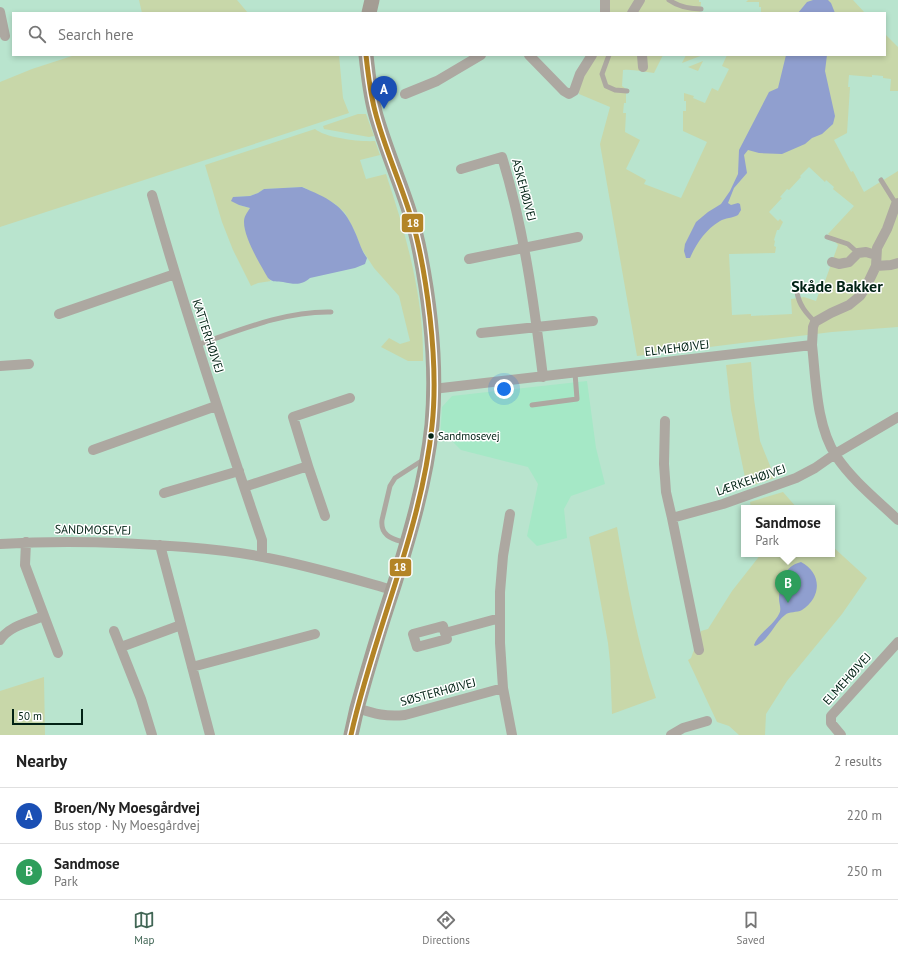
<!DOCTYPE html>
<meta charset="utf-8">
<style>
body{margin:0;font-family:"PT Sans",sans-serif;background:#f6f6f6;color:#222}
.scale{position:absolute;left:12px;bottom:10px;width:71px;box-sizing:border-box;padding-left:4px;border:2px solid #012214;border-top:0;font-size:11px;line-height:14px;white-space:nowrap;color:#012214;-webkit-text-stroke:3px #fff;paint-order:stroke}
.you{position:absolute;left:504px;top:389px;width:14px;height:14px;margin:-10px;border:3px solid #fff;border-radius:50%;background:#1a73e8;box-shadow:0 0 0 6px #1a73e833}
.badge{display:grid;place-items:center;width:26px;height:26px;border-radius:50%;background:#416655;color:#fff;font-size:13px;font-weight:700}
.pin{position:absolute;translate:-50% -33px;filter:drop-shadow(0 1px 2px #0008)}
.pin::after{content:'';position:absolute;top:21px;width:14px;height:12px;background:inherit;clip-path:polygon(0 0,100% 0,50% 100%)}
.popup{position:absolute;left:741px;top:505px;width:94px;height:52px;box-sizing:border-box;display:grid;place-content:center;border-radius:0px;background:#fff;filter:drop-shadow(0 1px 3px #0005);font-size:13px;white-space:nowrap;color:#767676}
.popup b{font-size:15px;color:#222}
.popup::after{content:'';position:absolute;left:50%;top:100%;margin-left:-8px;border:8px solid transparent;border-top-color:#fff}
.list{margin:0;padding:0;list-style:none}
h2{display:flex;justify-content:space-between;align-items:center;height:52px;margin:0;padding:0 16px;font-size:17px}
h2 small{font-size:13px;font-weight:400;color:#767676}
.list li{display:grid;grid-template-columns:26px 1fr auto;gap:12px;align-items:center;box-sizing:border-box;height:56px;padding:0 16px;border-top:1px solid #e0e0e0}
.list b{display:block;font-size:15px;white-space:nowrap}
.list p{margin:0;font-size:13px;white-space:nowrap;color:#767676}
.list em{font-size:13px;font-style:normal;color:#767676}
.icon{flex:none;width:22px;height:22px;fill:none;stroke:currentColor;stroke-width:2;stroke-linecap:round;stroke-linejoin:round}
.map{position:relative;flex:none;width:898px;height:735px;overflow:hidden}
.search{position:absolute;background:#fff;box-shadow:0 2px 6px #0003;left:12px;right:12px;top:12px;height:44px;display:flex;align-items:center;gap:10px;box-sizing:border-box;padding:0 14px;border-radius:0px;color:#767676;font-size:15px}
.sheet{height:164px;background:#fff}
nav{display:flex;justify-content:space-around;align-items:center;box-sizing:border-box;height:56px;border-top:1px solid #e0e0e0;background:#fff;font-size:11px;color:#767676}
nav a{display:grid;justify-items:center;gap:2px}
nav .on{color:#416655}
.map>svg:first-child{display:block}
.built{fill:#a5e8c6}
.green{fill:#c8d7a9;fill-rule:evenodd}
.water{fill:#909fcf}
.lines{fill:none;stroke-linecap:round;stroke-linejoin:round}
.lane{stroke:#ada8a1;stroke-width:5}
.street{stroke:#ada8a1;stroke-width:10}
.secondary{stroke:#a49d94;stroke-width:15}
.bus-1-casing{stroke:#fff;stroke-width:8}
.bus-1{stroke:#b38426;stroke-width:5}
.bus-dot{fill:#012214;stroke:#fff;stroke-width:1.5}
.labels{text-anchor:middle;stroke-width:3;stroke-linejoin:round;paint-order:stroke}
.bus-label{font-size:11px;fill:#012214;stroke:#fff;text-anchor:start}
.street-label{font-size:12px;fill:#012214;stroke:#fff}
.district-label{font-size:16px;font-weight:bold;fill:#012214;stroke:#fff}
.line-badge{stroke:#fff;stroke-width:1.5}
.badge-label{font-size:11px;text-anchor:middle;font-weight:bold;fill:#fff}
</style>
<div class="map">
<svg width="898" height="735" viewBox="0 0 898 735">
<rect width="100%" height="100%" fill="#b9e4ce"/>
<path class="built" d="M 587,381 L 596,448 L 605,484 L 571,496 L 564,509 L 567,538 L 537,546 L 527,536 L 538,484 L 528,467 L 461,450 L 451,440 L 440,440 L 442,407 L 452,396 Z"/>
<path class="green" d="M 139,0 L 237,0 L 248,13 L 142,13 Z
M 610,0 L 699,0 L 699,2 L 701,2 L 700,13 L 609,13 Z
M 748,0 L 853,0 L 865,13 L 761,13 L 761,7 L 759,7 L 759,2 L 746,2 Z
M 885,34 L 898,47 L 898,91 L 890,91 L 891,79 L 883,78 L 883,76 L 872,75 L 872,77 L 849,75 L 848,87 L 850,87 L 847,133 L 834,140 L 851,172 L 853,171 L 864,192 L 898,171 L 898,327 L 832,332 L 637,356 L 600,144 L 610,107 L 579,94 L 580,80 L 596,55 L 663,55 L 654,73 C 643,72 634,69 623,70 L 622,86 L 626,89 L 626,103 L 624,103 L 623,113 L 626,113 L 625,132 L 640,140 L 626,169 L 646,180 L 644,184 L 681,198 L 707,142 L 683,131 L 683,111 L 686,111 L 686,101 L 684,101 L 684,93 L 694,96 L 693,98 L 705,103 L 712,88 L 718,91 L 729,69 L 722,66 L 727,55 L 885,55 ZM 809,167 L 825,182 L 826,180 L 834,187 L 833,189 C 840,195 847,200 854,206 L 828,234 L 838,245 L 824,284 L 822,284 L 816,301 L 804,297 L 791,299 L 792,314 L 751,316 L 751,314 L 732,315 L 729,254 L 775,253 L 776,247 L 774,246 L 775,241 L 774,240 L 777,230 L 779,230 L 783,222 L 780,219 L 778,221 L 769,212 L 782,198 L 780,197 L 787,189 L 789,190 L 801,177 L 800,176 Z
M 75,55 L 339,55 L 343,98 L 349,113 L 0,227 L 0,82 L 32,69 Z
M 686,55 L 703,55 L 682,63 Z
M 703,61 L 698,71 L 688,67 Z
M 358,114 L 366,114 L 374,136 L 369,137 L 324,129 L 323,126 Z
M 315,129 C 326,138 360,142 375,141 L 380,155 L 360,160 L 366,179 L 386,174 C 406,234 424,297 423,361 L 408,361 L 381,347 L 389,338 L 400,344 L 410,341 L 399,296 L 374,268 L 361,248 L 354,230 L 345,213 L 335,204 L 303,187 L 264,189 L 258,193 L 250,196 L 234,197 L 239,205 L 250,208 L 268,278 L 271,281 L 258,283 L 251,286 L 233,250 L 222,222 L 205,165 Z
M 751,362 L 754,399 L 760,441 L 775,478 L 747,487 L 731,410 L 726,365 Z
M 783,492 L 797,508 L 751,508 L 750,502 Z
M 617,527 C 627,585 637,643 656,698 L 612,714 L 610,662 L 608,643 L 589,537 Z
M 832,546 L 867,578 L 842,614 L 787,681 L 766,714 L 765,735 L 739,735 L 729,726 L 717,722 L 688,660 L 691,658 L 701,631 L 708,629 L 732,591 L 761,554 L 832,554 Z
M 44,677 L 45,735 L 0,735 L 0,691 Z"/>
<path class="water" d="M 813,0 L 828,0 L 831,3 L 835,13 L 798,13 L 807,2 Z
M 786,55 L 827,55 L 825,71 L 835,116 L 833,124 L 822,134 L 812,138 L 805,144 L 782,154 L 759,153 L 748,150 L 744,155 L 747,173 L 734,188 L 728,203 L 731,205 L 738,203 L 740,204 L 741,210 L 738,215 C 733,218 725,218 720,221 C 706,229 696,244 690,258 L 686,258 L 684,251 L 685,244 L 696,222 L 708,212 L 721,204 L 730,191 L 738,174 L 739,150 L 769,92 L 778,88 Z
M 302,187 C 327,198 343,204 354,230 C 359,240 360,248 367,258 L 365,264 L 355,268 L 310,278 C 301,286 294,284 283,282 C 277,281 273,283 268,278 C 260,264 244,238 244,222 C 244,216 247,213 250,208 L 239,205 L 231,201 L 233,197 L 250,196 L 258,193 L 264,189 Z
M 801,562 C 822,573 822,597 802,610 C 797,613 789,611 785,615 C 774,623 769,641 755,646 L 754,645 C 758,633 773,626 779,614 C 782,609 779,604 779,599 C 780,582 784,566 801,562 Z"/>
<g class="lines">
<path class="lane" d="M 669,0 C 679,7 689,9 701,9
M 609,55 L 602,74 L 606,86 L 615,90 L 627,91
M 881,180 L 896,204
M 827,237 L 848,244 L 858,253
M 797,292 C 799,305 806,313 815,322
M 197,345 C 240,330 285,311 331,312
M 532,405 L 577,399 L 575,373
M 406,543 C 394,539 380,537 382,520 L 390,486 L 395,478 L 423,460"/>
<path class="street" d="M 0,12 L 5,36
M 605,13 L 605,0
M 632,13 L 640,0
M 529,55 L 564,91 L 569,94 L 574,91 L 580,74 L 592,55
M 642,55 L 643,67
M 405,94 L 437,81 L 481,55
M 461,169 L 502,157 C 524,229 534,303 543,377
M 152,195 C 185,311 223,426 262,540 L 262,556
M 469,259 L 578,237
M 832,262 L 839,264 L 849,262 L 858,253 L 866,252 L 876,255
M 876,266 L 891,265 L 898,263
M 59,314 L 175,274
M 481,333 L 593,321
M 812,345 L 813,327 L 815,322 L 831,313 L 849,305 L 860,296 L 866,287 L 876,266 L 877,248 L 887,229 L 896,204 L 898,203
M 0,366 L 29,364
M 433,389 L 812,345 C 816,380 816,425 836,456 C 852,480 877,500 898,520
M 665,421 L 664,464 L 666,492 L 672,518
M 93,450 L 216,406
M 308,466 L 293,417 L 350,398
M 244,487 L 308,466 L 325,516
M 164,493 L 239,471
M 510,514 L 503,556 L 500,592 L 500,643 L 503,688 L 512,735
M 26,542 L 25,565 L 58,653
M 0,544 C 61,540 124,542 185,547 C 211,549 238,552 263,557 C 307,565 350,578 393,590
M 160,545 L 210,735
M 114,631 L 141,699 L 152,735
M 445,633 L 447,639 L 417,647 L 413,634 L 443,626 L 445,633 L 500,618
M 0,640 C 9,626 29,622 44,616
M 121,647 L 181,625
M 699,650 L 672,518 L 723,504 L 796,478 L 815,468 L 835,454 L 898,417
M 192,667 L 315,634
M 357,708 C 375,714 386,717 405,715 L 503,688
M 671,735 L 683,728 L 707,721
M 841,735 L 831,723 L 831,716 L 898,642"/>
<path class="secondary" d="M 369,13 L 372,0
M 351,735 L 357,708 C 368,668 380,628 393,589 C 410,535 426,481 432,425 C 437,368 431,309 420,253 C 411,204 388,159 375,112 C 370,93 368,74 366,55"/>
<g class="bus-1-casing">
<path id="bus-1" d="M 351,735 C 374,631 421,532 432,426 C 436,390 434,353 430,317 C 426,283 421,249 411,217 C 400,181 384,147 375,111 C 370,92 368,74 366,55"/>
</g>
<use href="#bus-1" class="bus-1"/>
</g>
<circle class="bus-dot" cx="431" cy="436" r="3.5"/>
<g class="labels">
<g class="bus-label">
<text x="438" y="440">Sandmosevej</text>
</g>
<g class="street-label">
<text transform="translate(524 190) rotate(75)" y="4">ASKEHØJVEJ</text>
<text transform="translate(208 336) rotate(72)" y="4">KATTERHØJVEJ</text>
<text transform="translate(677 348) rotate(-7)" y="4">ELMEHØJVEJ</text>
<text transform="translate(751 480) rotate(-19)" y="4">LÆRKEHØJVEJ</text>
<text transform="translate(93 530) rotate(1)" y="4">SANDMOSEVEJ</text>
<text transform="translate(847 679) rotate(-48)" y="4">ELMEHØJVEJ</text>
<text transform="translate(438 692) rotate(-15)" y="4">SØSTERHØJVEJ</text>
</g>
<g class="district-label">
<text x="837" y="292">Skåde Bakker</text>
</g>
</g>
<g class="line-badge">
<rect x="401" y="213" width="23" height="20" rx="4" fill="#b38426"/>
<rect x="389" y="558" width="23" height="19" rx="4" fill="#b38426"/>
</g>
<g class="badge-label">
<text x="413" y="227">18</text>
<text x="400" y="571">18</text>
</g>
</svg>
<div class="scale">50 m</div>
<div class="you"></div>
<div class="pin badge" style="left:384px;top:109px;background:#1a4fb4">A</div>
<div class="pin badge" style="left:788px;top:603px;background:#2e9e5b">B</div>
<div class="popup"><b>Sandmose</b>Park</div>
<div class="search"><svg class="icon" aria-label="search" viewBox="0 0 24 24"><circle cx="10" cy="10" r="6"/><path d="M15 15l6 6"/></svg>Search here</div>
</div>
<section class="sheet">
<h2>Nearby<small>2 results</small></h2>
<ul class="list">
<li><span class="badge" style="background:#1a4fb4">A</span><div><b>Broen/Ny Moesgårdvej</b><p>Bus stop · Ny Moesgårdvej</p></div><em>220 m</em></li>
<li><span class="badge" style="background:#2e9e5b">B</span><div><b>Sandmose</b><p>Park</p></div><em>250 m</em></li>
</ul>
</section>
<nav>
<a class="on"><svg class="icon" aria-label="map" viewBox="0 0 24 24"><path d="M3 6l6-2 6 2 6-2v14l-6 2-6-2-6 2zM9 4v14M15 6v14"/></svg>Map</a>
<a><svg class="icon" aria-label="directions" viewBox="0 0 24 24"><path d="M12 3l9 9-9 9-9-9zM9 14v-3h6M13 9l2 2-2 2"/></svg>Directions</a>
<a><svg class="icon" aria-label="saved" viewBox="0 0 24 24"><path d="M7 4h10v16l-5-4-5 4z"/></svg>Saved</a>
</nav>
